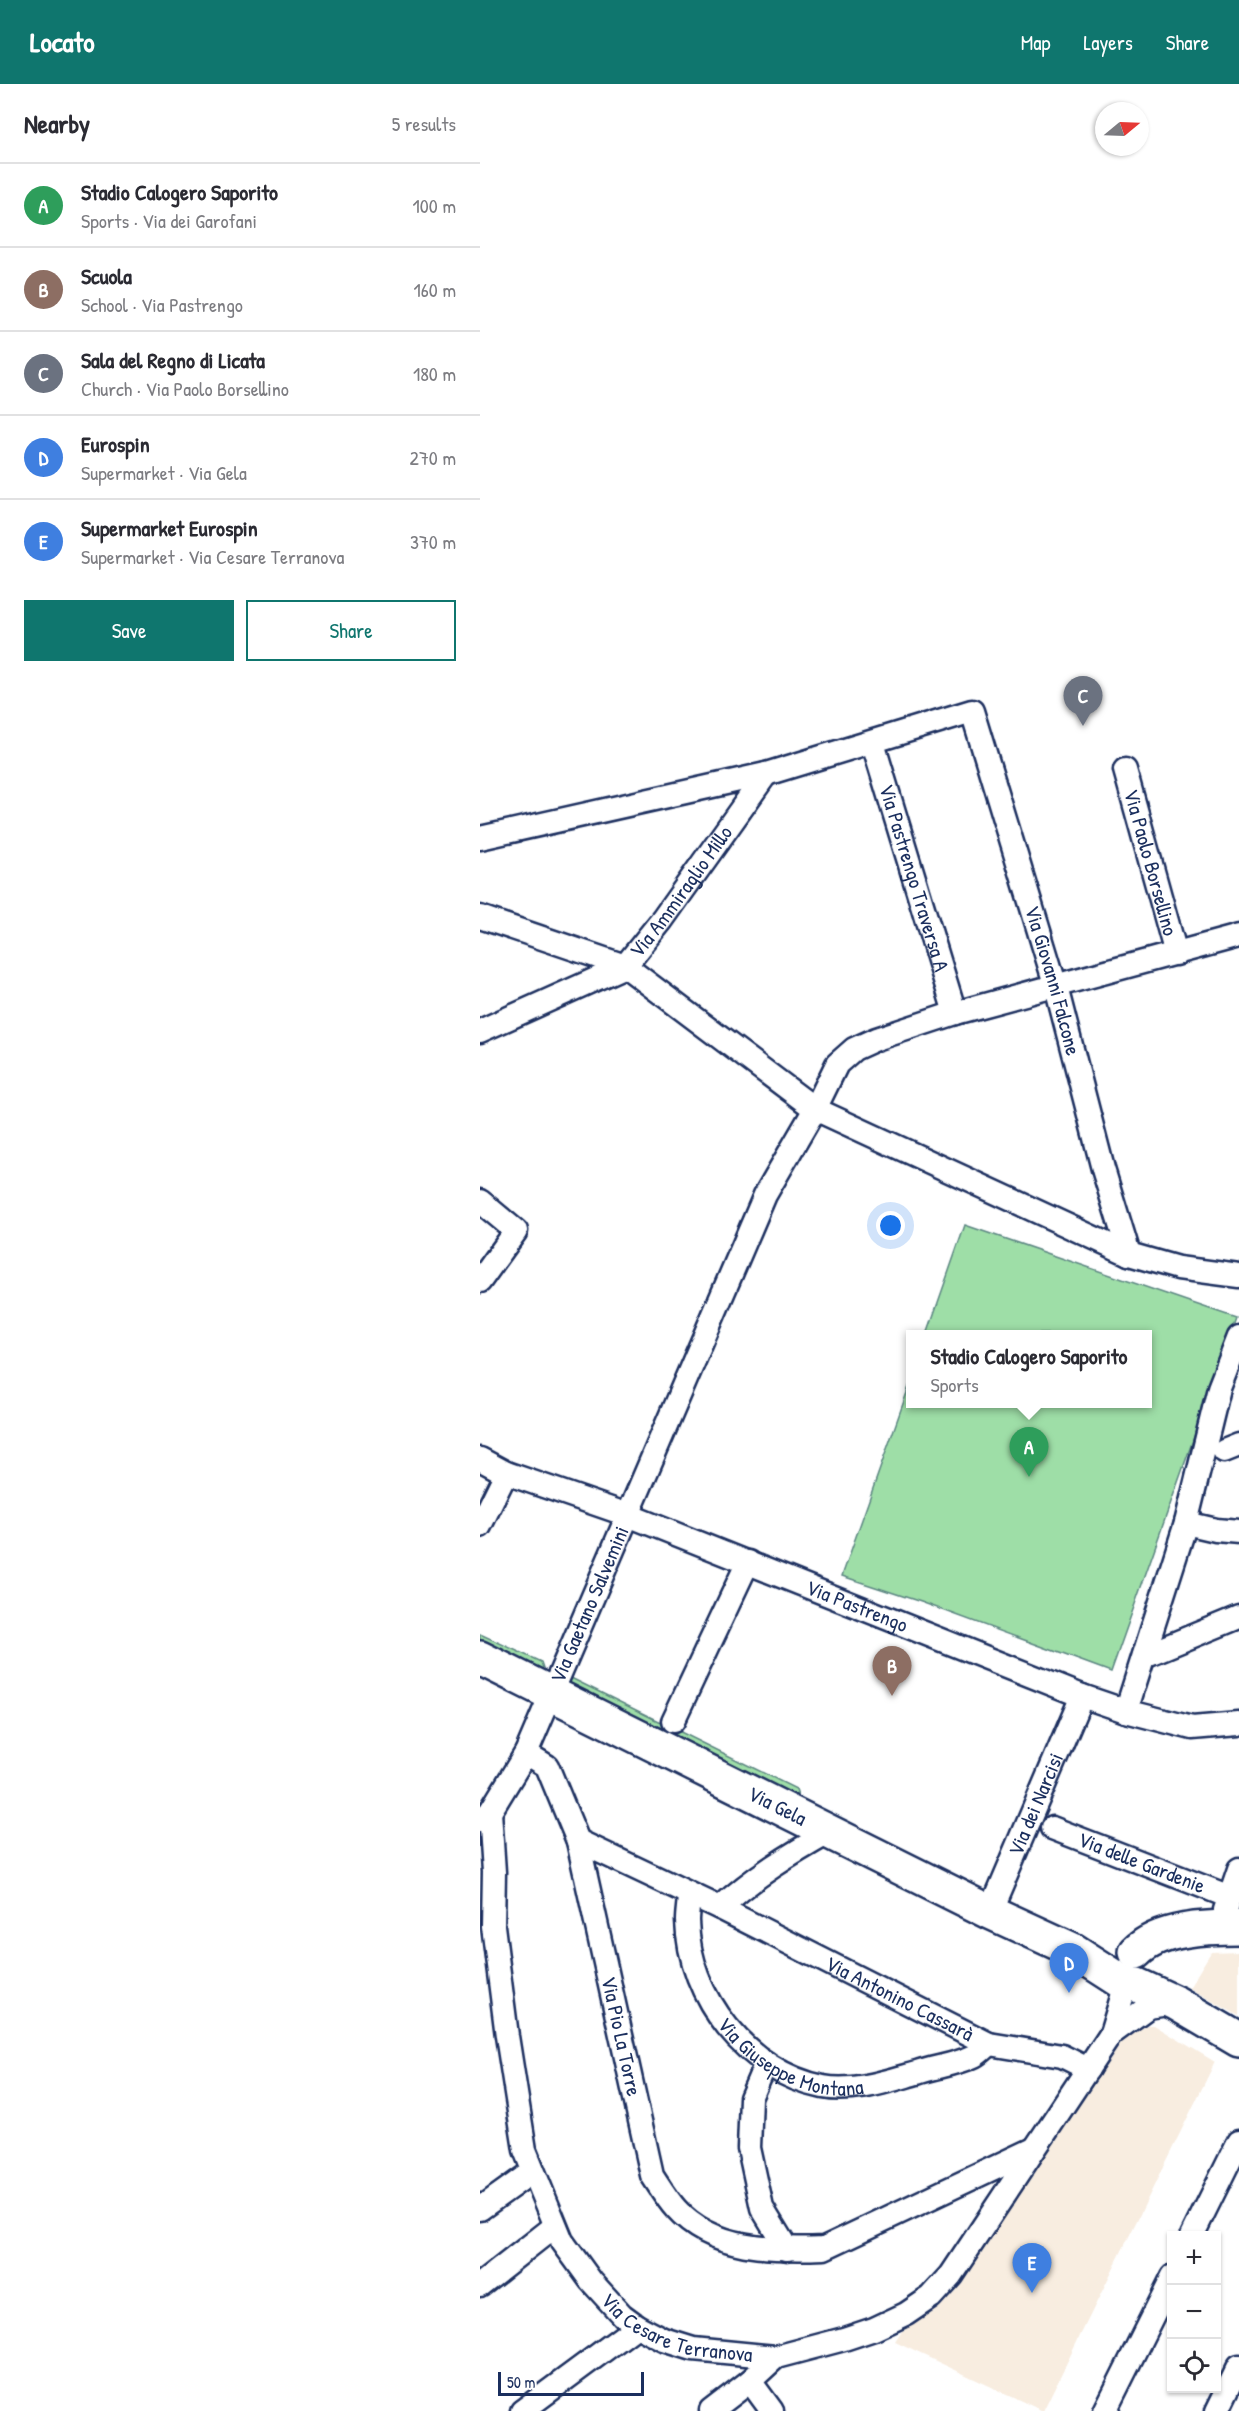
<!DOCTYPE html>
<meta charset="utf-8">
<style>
body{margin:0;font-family:"Patrick Hand",sans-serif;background:#f7f7f7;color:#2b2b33}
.controls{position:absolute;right:18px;bottom:18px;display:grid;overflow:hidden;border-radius:0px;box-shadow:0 2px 4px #0004}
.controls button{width:54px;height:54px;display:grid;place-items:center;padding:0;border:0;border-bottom:2px solid #e1e1e2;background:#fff;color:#2b2b33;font:30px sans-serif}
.compass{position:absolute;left:615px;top:18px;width:54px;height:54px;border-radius:50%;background:#fff;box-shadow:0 2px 4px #0004;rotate:71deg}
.scale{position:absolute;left:18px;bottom:15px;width:146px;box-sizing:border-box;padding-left:6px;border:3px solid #1b2f5e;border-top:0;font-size:16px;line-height:21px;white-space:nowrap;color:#1b2f5e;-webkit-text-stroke:4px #fff;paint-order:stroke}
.you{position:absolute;left:411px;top:1142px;width:21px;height:21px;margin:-15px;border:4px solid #fff;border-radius:50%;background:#1a73e8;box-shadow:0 0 0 9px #1a73e833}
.badge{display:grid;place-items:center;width:39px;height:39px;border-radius:50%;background:#0f766e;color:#fff;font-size:20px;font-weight:700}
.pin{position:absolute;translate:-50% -50px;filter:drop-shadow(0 2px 3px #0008)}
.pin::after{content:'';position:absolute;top:32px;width:21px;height:18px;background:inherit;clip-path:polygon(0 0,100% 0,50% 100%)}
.popup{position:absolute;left:426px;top:1246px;width:246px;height:78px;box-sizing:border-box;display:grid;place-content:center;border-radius:0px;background:#fff;filter:drop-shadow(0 2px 4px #0005);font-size:20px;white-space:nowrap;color:#7c7c81}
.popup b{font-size:22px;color:#2b2b33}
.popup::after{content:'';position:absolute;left:50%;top:100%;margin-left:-12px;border:12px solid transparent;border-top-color:#fff}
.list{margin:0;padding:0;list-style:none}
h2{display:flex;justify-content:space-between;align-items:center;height:78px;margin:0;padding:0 24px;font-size:26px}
h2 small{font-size:20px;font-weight:400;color:#7c7c81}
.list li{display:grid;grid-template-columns:39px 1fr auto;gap:18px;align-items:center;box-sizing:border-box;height:84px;padding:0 24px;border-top:2px solid #e1e1e2}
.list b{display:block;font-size:22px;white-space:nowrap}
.list p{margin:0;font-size:20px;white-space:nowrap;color:#7c7c81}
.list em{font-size:20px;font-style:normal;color:#7c7c81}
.actions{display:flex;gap:12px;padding:18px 24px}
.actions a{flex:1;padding:14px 0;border:2px solid #0f766e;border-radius:0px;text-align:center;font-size:21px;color:#0f766e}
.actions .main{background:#0f766e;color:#fff}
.icon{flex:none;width:33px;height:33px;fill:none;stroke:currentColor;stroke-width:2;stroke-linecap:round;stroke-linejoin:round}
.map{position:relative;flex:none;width:759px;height:2327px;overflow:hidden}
header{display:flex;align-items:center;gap:36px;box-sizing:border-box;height:84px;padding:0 30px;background:#0f766e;color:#fff}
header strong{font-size:28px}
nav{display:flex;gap:33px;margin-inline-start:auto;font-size:21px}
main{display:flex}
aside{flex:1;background:#fff}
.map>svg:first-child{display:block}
.built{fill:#f8ede0}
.green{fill:#9edea7;stroke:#5c8682;stroke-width:1.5}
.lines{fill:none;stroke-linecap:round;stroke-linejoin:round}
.street-casing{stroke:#1b2f5e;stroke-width:27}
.secondary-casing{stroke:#1b2f5e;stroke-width:38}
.street{stroke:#fff;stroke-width:22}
.secondary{stroke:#fff;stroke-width:33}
.labels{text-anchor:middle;stroke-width:5;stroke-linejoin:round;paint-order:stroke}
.street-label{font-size:21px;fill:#1b2f5e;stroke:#fff}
</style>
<header>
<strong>Locato</strong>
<nav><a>Map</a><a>Layers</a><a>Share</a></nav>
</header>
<main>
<aside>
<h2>Nearby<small>5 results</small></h2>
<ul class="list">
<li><span class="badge" style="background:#2e9e5b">A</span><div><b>Stadio Calogero Saporito</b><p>Sports · Via dei Garofani</p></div><em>100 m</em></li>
<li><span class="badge" style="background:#8d6e63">B</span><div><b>Scuola</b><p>School · Via Pastrengo</p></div><em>160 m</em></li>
<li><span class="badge" style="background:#6b7280">C</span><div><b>Sala del Regno di Licata</b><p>Church · Via Paolo Borsellino</p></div><em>180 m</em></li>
<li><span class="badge" style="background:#3f7fe0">D</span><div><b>Eurospin</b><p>Supermarket · Via Gela</p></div><em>270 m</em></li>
<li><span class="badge" style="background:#3f7fe0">E</span><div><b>Supermarket Eurospin</b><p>Supermarket · Via Cesare Terranova</p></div><em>370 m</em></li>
</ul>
<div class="actions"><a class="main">Save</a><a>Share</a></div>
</aside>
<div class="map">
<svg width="759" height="2327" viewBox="0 0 759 2327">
<rect width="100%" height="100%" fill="#fff"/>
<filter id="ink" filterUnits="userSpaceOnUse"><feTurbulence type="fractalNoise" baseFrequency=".0167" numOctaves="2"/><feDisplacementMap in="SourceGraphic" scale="12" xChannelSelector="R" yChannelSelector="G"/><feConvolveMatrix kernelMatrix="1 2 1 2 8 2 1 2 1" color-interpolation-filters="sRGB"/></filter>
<g filter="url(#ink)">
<path class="built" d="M 759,1867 L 759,1932 L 709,1904 L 731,1868 Z
M 667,1941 L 674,1941 L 735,1978 L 563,2327 L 415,2258 L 426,2241 L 487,2183 L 596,2026 L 632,1963 Z"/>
<path class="green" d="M 485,1141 L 756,1234 L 631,1588 L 441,1518 L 362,1492 L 430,1300 L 430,1320 L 668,1320 L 668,1250 L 447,1250 Z
M 0,1550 L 61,1578 L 63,1584 L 60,1586 L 0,1560 Z
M 89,1593 L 316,1705 L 318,1711 L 316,1713 L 85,1601 Z"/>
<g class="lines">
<g class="street-casing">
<g id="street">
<path id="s1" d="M 393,659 L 475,929"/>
<path id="s2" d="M 645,686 L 696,870"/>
<path id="s3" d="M 0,754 L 286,690 L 492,627 L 576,903 L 623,1085 L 649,1170"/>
<path d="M 0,833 L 145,882 L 335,1025 L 649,1170 L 698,1184 L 759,1192"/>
<path id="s4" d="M 0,947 L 145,882 L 182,836 L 286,690"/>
<path d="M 0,1117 L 36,1147 L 0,1197"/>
<path d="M 744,1367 L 759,1361"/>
<path id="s5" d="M 0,1375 L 26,1389 L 148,1431 L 602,1612 L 646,1627 L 712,1644 L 759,1640"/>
<path d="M 706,1439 L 736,1446 L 759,1448"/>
<path d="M 0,1442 L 26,1389"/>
<path d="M 664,1572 L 759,1533"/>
<path d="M 646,1627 L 706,1439 L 739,1304 L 759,1253"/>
<path d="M 193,1637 L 268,1478"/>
<path id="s6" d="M 46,1669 L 67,1682 L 98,1757 L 172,2091 C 180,2103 187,2115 196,2125 C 232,2166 294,2166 344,2164 L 554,2065"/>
<path id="s7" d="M 10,1728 L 14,1788 L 13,1842 L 27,1952 L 45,2066 L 82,2157 L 111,2197 L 142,2231 L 157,2242 L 184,2256 L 213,2265 L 296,2273 L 364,2255 L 394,2245 L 426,2230 L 451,2213 L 471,2191 L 631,1950 L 646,1900"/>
<path id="s8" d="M 0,1737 L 10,1728 L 46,1669 L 285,1111 L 335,1025 L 357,980 L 374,965 L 396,955 L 475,929 L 759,852"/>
<path id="s9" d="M 572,1744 L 750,1813"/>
<path id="s10" d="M 98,1757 L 240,1824 L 509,1960 L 582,1972 L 608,1985"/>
<path id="s11" d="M 209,1810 C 209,1819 207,1828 207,1837 C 209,1913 267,1988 343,2003 C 373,2009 408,1997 437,1989 C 455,1983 478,1980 494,1972 C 500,1969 504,1964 509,1960"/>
<path d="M 240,1824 C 273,1793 311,1770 350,1748"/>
<path d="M 745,1826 L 759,1785"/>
<path id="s12" d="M 510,1828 L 602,1612"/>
<path d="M 631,1950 L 668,1923 L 695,1919"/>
<path d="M 286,1979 L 271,2014 L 269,2064 L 282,2124 L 307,2165"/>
<path d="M 0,2125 L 53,2087"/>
<path d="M 712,2152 L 759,2057"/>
<path d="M 0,2201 L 75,2142"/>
<path d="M 270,2297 L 292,2327"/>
<path d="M 42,2327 L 157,2242"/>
<path d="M 231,2327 L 270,2297 L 296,2273"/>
<path d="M 625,2327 L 692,2193"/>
<path d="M 737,2327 L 759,2282"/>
</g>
</g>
<g class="secondary-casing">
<g id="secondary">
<path id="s13" d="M 0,1574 L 510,1828 L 593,1866 L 646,1900 L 657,1901 L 696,1919 L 759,1956"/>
<path d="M 656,1868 C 680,1844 727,1843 759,1843"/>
</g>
</g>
<use href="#street" class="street"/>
<use href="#secondary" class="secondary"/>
</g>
</g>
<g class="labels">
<g class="street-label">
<text dy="7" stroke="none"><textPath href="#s2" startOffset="96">Via Paolo Borsellino</textPath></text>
<text dy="7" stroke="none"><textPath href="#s1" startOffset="141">Via Pastrengo Traversa A</textPath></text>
<text dy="7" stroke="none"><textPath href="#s4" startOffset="252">Via Ammiraglio Millo</textPath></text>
<text dy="7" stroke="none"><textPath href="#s3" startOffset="790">Via Giovanni Falcone</textPath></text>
<text dy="7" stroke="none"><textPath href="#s8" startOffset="244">Via Gaetano Salvemini</textPath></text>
<text dy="7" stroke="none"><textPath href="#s5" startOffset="405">Via Pastrengo</textPath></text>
<text dy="7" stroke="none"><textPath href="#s12" startOffset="117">Via dei Narcisi</textPath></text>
<text dy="7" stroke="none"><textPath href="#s13" startOffset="332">Via Gela</textPath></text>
<text dy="7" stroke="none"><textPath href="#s9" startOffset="96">Via delle Gardenie</textPath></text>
<text dy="7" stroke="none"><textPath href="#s10" startOffset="358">Via Antonino Cassarà</textPath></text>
<text dy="7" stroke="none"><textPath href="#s6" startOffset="306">Via Pio La Torre</textPath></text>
<text dy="7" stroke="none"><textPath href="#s11" startOffset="216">Via Giuseppe Montana</textPath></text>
<text dy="7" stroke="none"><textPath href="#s7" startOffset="591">Via Cesare Terranova</textPath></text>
</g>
</g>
</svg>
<div class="controls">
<button>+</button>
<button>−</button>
<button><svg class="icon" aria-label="locate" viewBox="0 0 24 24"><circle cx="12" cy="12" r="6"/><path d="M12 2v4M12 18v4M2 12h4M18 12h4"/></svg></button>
</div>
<svg class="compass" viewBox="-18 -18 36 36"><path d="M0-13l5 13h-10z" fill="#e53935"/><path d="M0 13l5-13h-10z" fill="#7c7c81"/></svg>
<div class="scale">50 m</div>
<div class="you"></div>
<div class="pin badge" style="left:549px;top:1393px;background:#2e9e5b">A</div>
<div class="popup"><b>Stadio Calogero Saporito</b>Sports</div>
<div class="pin badge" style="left:412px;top:1612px;background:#8d6e63">B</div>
<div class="pin badge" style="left:603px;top:642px;background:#6b7280">C</div>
<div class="pin badge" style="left:589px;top:1909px;background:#3f7fe0">D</div>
<div class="pin badge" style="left:552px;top:2209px;background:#3f7fe0">E</div>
</div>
</main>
